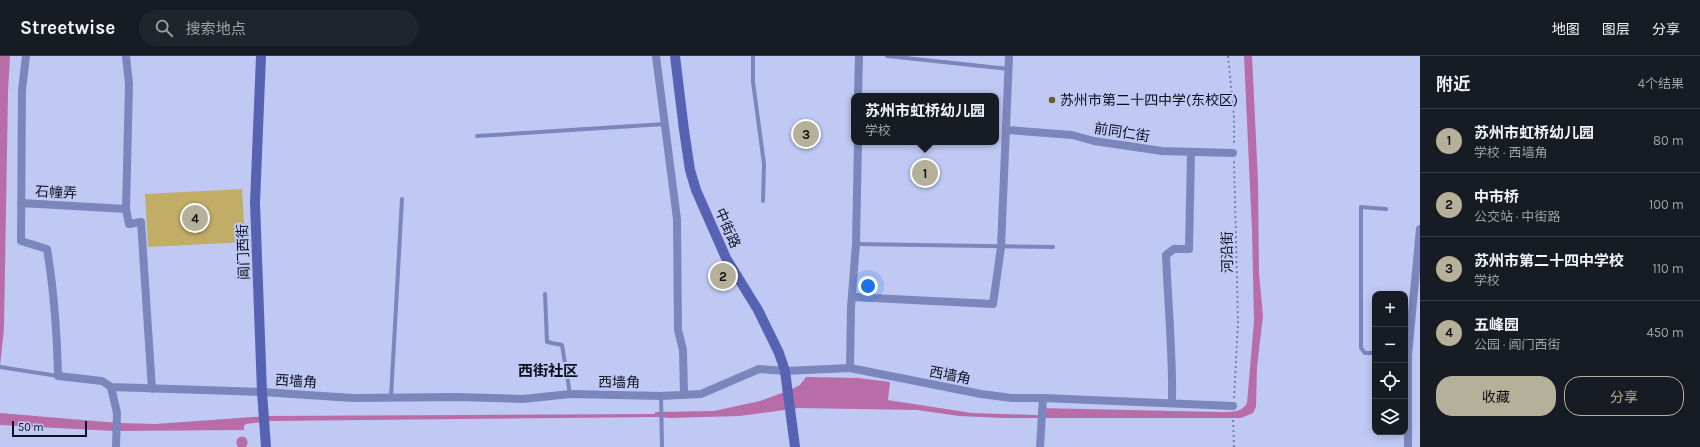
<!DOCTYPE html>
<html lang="zh">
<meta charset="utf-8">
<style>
body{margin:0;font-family:Karla,"Noto Sans SC",sans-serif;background:#20242c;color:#f1f3f6}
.controls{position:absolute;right:12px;bottom:12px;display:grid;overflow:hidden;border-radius:8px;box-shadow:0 2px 10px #0003}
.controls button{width:36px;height:36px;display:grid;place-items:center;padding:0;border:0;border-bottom:1px solid #363941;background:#171b24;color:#f1f3f6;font:20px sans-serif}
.scale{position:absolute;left:12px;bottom:10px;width:75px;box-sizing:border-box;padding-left:4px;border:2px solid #0c0f1d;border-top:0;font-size:11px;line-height:14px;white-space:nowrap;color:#0c0f1d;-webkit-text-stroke:3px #bfc9f3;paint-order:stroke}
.you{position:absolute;left:868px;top:230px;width:14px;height:14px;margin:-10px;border:3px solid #fff;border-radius:50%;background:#1a73e8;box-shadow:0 0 0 6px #1a73e833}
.badge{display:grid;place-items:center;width:26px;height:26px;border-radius:50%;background:#b5b09a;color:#111;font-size:13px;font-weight:700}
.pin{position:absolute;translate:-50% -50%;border:2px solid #fff;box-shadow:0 1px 4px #0006}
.popup{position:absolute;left:851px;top:37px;width:148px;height:52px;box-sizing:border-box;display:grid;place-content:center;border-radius:8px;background:#171b24;filter:drop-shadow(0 1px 3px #0005);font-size:13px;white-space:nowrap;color:#9ea1a6}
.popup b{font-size:15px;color:#f1f3f6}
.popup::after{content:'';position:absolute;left:50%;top:100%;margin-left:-8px;border:8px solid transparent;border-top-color:#171b24}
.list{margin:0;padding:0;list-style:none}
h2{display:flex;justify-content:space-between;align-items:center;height:52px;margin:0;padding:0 16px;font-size:17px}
h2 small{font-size:13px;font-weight:400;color:#9ea1a6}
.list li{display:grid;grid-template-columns:26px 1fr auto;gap:12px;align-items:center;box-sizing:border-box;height:64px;padding:0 16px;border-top:1px solid #363941}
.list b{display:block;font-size:15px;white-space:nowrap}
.list p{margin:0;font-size:13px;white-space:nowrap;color:#9ea1a6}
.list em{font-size:13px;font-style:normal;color:#9ea1a6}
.actions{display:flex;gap:8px;padding:12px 16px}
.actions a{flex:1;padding:9px 0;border:1px solid #b5b09a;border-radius:16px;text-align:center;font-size:14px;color:#b5b09a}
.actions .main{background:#b5b09a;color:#111}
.icon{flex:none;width:22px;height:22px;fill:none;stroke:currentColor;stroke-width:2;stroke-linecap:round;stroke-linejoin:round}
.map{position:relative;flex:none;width:1420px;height:391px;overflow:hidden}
header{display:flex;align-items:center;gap:24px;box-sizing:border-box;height:56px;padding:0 20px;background:#171b24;border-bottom:1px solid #363941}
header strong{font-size:19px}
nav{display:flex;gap:22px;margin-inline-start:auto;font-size:14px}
.search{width:280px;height:36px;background:#20242c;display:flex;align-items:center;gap:10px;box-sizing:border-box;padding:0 14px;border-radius:22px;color:#9ea1a6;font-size:15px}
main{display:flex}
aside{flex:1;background:#171b24}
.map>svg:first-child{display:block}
.green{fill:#c1ad65}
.water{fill:#b86da9}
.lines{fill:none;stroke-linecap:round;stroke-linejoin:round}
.canal{stroke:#b86da9;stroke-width:11}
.path{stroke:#79809f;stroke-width:2;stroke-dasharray:2 3;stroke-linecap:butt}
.lane{stroke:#7b87bc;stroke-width:4}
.street{stroke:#7b87bc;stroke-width:8}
.secondary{stroke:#5763b2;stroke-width:10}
.poi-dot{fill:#6b5d2a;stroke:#bfc9f3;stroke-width:1.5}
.labels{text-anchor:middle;stroke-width:4;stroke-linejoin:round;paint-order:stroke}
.poi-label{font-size:14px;fill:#0c0f1d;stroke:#bfc9f3;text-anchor:start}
.street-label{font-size:14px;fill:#0c0f1d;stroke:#bfc9f3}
.neighbourhood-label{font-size:15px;font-weight:bold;fill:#0c0f1d;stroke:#bfc9f3}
</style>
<header>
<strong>Streetwise</strong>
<div class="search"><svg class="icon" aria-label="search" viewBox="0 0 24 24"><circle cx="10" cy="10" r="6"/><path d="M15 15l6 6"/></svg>搜索地点</div>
<nav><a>地图</a><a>图层</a><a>分享</a></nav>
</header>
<main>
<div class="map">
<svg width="1420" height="391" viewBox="0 0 1420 391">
<rect width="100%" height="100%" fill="#bfc9f3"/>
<path class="green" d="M 242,133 L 245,186 L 148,191 L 145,138 Z"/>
<path class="water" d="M 0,0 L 10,0 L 8,36 L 4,272 L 0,311 Z
M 1244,0 L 1252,0 L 1258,124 L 1259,217 L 1263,260 L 1257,311 L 1256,351 L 1253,357 L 1241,362 L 1003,362 L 959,360 L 917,354 L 799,352 L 739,360 L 670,362 L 659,361 L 270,365 L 246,368 L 244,370 L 244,374 L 114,375 L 0,369 L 0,357 L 118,367 L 155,368 L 268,360 L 655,358 L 655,356 L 714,355 L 760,345 L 790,334 L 800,329 L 806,321 L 809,321 L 858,322 L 890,326 L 888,344 L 972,357 L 1038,359 L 1038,352 L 1219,356 C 1229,356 1242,357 1247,347 L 1254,265 L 1252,175 Z"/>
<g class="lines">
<path class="canal" d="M 242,387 L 242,386"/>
<path class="path" d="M 1228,0 L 1234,61 L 1234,88
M 1234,342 L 1238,267 L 1234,105
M 1233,359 L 1234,391"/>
<path class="lane" d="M 753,0 L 753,26 L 764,108 L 763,145
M 887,0 L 1009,13
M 477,80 L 665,68
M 856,188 L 1053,191
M 545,238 L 547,286 L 562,289 L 570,338
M 1375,297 L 1365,297 L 1361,292 L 1361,151 L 1386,153
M 0,311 L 58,320
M 661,340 L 662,391
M 391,341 L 402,143"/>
<path class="street" d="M 26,0 L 22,34 L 21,185 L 47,193 C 54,235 57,277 58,320 L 102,325 L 111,331 L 117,357 L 116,391
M 126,0 L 129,28 L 126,153 L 129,168 L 141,166 L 152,333
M 656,0 L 677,163 L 678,274 L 683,294 L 684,339
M 858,40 L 859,0
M 1007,74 L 1072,79 L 1094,85 L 1162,95 L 1233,97
M 21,147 L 126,153
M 852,241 L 993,248 L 1001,191 L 1009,0
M 850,312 L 851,251 L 856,188 L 858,86
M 111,331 L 262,336 L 353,342 L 456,341 L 523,343 L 570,338 L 661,340 L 701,338 L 759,313 L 785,315 L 850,312 L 981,338 L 1012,342 L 1043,342 L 1040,391
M 1043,342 L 1233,350
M 1172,347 C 1173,298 1168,248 1166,199 L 1174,193 L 1189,193 L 1191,97
M 1408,391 L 1408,299 L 1420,173"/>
<path class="secondary" d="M 261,0 L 255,147 L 262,336 L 266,391
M 675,0 L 684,74 L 690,114 L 696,134 L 726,202 L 758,254 L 779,297 L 785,315 L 795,391"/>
</g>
<circle class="poi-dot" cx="1052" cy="44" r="4"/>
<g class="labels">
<g class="poi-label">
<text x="1060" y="49">苏州市第二十四中学(东校区)</text>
</g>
<g class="street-label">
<text transform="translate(1122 76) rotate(9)" y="5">前同仁街</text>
<text transform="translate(56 136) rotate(3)" y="5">石幢弄</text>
<text transform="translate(728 172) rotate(66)" y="5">中街路</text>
<text transform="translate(243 196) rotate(-92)" y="5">阊门西街</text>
<text transform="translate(1227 196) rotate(-91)" y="5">河沿街</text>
<text transform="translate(950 319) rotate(11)" y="5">西墙角</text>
<text transform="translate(296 325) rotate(4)" y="5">西墙角</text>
<text transform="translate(619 326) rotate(1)" y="5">西墙角</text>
</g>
<g class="neighbourhood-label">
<text x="548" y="320">西街社区</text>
</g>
</g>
</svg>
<div class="controls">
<button>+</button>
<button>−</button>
<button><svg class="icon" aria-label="locate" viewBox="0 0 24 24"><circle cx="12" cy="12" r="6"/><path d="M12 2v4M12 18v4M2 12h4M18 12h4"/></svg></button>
<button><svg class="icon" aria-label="layers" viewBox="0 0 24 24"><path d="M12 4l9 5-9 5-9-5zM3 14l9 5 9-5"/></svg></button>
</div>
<div class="scale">50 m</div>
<div class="you"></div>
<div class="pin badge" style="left:925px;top:117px">1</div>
<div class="popup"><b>苏州市虹桥幼儿园</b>学校</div>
<div class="pin badge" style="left:723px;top:220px">2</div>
<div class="pin badge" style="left:806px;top:78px">3</div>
<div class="pin badge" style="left:195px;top:162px">4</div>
</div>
<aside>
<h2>附近<small>4个结果</small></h2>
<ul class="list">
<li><span class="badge">1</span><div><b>苏州市虹桥幼儿园</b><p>学校 · 西墙角</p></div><em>80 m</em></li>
<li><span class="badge">2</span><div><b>中市桥</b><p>公交站 · 中街路</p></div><em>100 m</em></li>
<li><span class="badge">3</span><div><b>苏州市第二十四中学校</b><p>学校</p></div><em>110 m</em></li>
<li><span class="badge">4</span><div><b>五峰园</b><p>公园 · 阊门西街</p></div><em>450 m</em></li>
</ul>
<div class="actions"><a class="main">收藏</a><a>分享</a></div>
</aside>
</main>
